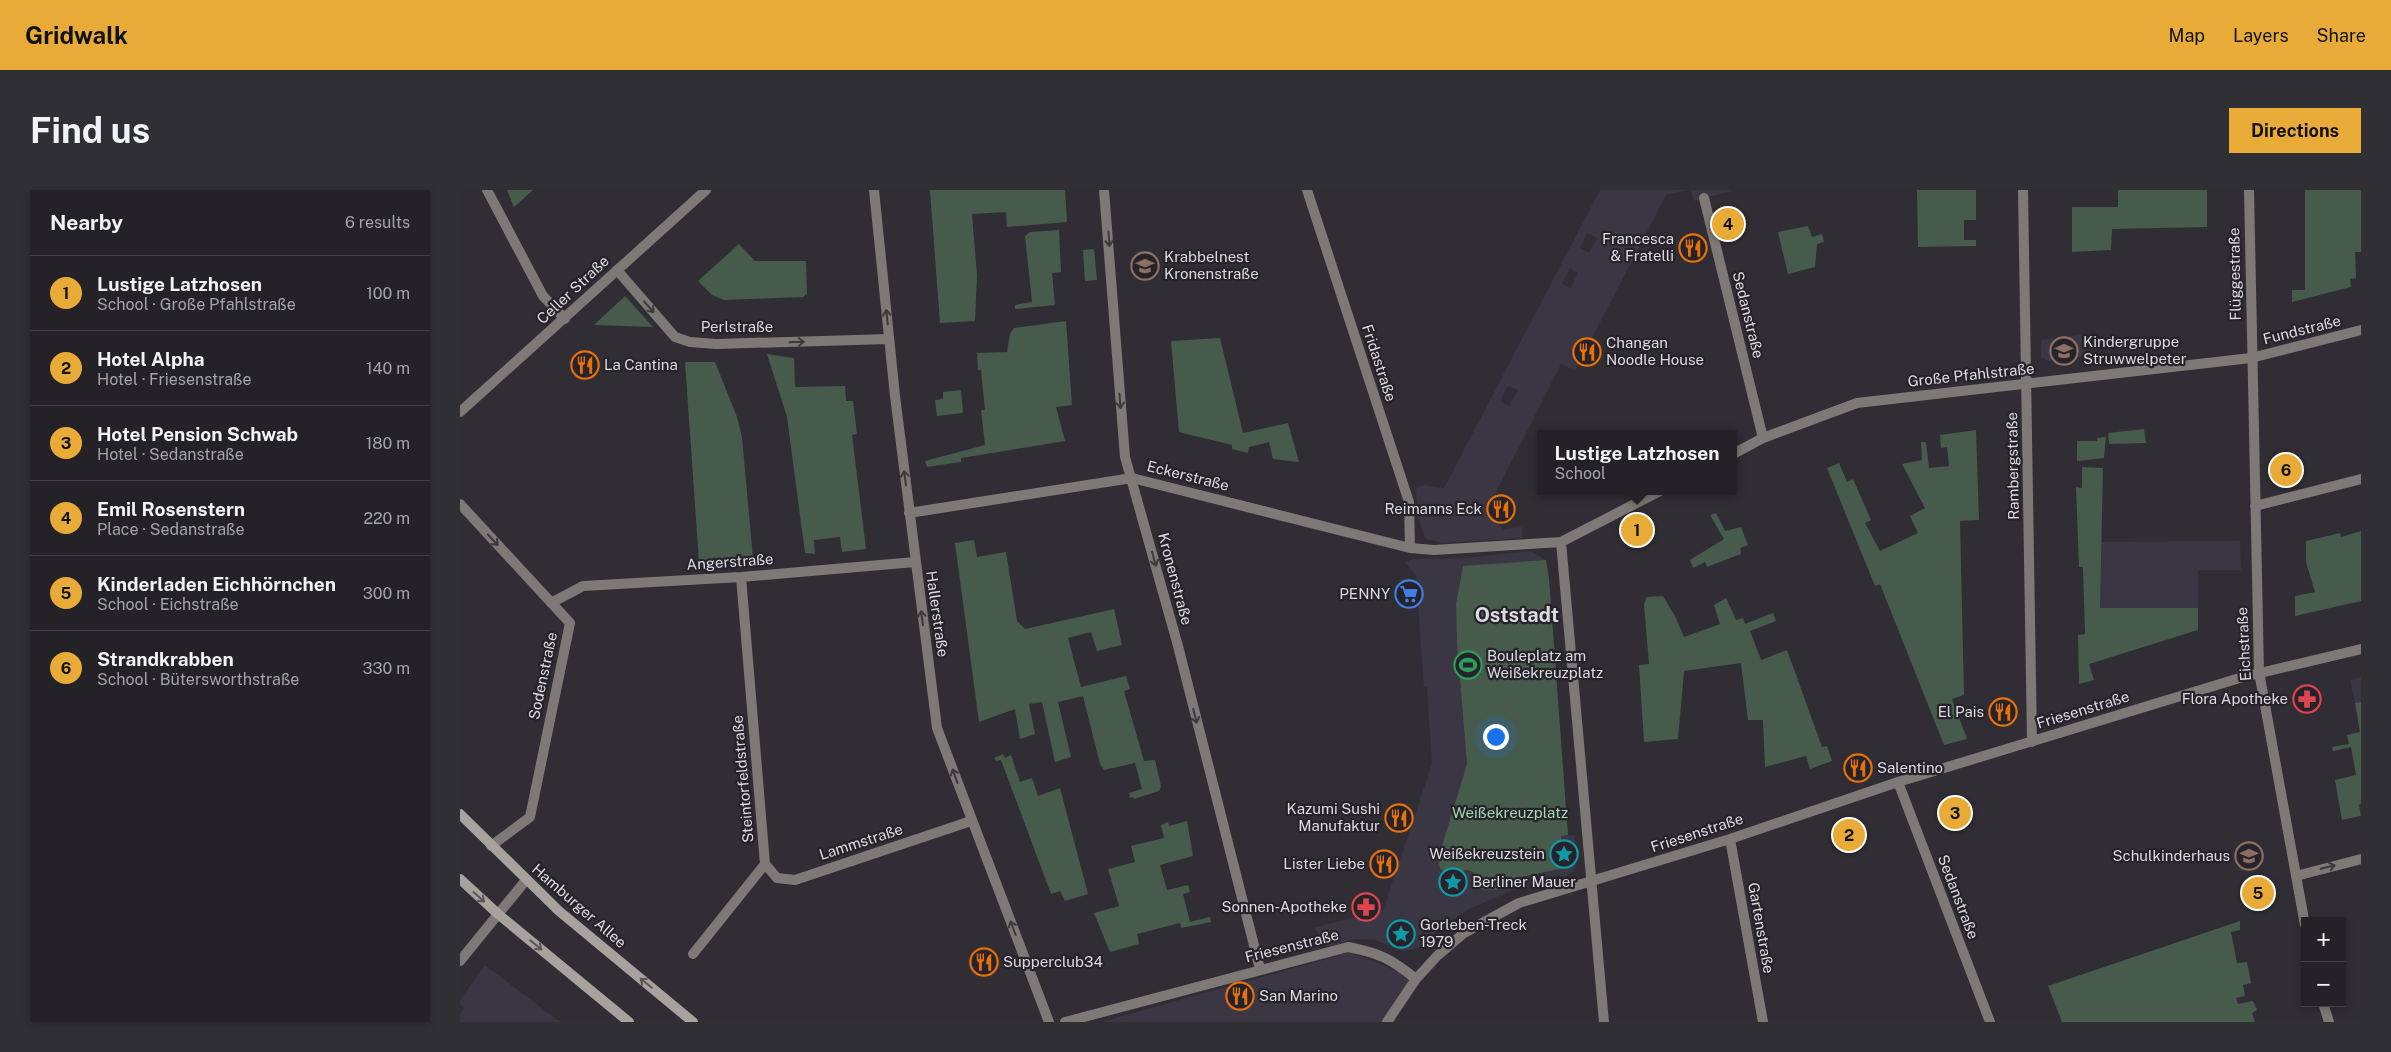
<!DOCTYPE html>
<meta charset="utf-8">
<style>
body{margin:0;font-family:"Public Sans",sans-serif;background:#302f33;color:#f1f3f6}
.controls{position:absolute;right:15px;bottom:15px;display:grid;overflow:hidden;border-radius:0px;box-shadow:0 2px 8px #0003}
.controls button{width:45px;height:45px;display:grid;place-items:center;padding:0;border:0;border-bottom:1px solid #413f44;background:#242227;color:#f1f3f6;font:25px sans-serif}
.you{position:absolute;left:1035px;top:546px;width:18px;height:18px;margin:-12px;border:4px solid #fff;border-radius:50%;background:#1a73e8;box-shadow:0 0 0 8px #1a73e833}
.badge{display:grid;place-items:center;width:32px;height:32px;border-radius:50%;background:#e9ab37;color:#111;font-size:16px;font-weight:700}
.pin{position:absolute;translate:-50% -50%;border:2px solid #fff;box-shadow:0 1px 5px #0006}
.popup{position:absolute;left:1077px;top:240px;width:200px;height:65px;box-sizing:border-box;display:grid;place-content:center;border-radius:0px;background:#242227;filter:drop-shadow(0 1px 4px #0005);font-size:16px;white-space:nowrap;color:#a3a4a7}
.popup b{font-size:19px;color:#f1f3f6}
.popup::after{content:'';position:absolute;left:50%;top:100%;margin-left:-10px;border:10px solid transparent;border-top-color:#242227}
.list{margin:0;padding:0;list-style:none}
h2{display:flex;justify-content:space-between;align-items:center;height:65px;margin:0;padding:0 20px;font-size:21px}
h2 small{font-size:16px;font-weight:400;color:#a3a4a7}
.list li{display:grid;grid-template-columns:32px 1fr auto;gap:15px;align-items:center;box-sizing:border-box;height:75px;padding:0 20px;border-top:1px solid #413f44}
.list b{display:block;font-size:19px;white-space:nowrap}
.list p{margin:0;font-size:16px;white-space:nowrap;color:#a3a4a7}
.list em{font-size:16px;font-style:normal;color:#a3a4a7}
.map{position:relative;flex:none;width:1901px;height:832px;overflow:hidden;border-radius:0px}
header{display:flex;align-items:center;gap:30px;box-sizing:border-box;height:70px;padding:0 25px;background:#e9ab37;color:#111}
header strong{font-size:24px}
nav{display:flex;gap:28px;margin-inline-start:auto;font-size:18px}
.intro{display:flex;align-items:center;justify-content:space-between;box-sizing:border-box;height:120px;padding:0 30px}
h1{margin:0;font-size:35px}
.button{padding:12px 22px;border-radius:0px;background:#e9ab37;color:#111;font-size:18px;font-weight:700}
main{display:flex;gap:30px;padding:0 30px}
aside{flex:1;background:#242227;border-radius:0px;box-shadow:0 2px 8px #0003}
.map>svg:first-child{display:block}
.built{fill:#3a3643;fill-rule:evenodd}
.green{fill:#465b4c}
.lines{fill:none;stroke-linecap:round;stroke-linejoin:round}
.minor{stroke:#7c7976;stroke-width:10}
.tertiary{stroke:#7c7976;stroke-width:10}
.secondary{stroke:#a7a29e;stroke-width:10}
.oneway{stroke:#3c393d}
.oneway2{stroke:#5a5658}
.labels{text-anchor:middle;stroke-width:4.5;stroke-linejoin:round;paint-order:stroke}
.poi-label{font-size:15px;fill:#dcdbdf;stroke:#26242a;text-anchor:end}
.street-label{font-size:15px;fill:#dcdbdf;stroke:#26242a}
.park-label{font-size:15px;fill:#a2d8b2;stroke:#26242a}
.district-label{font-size:20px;font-weight:bold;fill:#dcdbdf;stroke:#26242a}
</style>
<header>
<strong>Gridwalk</strong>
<nav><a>Map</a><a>Layers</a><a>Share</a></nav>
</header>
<div class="intro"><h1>Find us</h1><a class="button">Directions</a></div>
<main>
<aside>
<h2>Nearby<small>6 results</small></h2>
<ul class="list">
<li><span class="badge">1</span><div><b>Lustige Latzhosen</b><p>School · Große Pfahlstraße</p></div><em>100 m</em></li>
<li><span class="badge">2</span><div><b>Hotel Alpha</b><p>Hotel · Friesenstraße</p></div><em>140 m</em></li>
<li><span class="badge">3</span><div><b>Hotel Pension Schwab</b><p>Hotel · Sedanstraße</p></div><em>180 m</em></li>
<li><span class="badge">4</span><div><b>Emil Rosenstern</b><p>Place · Sedanstraße</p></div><em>220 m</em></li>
<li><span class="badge">5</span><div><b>Kinderladen Eichhörnchen</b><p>School · Eichstraße</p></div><em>300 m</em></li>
<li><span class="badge">6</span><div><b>Strandkrabben</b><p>School · Bütersworthstraße</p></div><em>330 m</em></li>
</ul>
</aside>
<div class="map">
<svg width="1901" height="832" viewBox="0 0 1901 832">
<rect width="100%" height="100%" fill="#302e34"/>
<path class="built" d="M 1140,0 L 1227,0 L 1206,5 L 1115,181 L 1101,174 L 1027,320 L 1043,339 L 1062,337 L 1063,348 L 984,353 L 965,349 L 958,326 L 956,298 L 963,295 L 984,298 ZM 1127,43 L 1137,48 L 1129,63 L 1120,58 ZM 1110,78 L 1118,83 L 1110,98 L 1102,94 ZM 1048,196 L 1058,200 L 1049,216 L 1040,211 Z
M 1231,0 L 1271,0 L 1272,1 L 1234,11 Z
M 1624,144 L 1627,166 L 1588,171 L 1581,167 L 1581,150 Z
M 1780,351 L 1781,380 L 1738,380 L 1738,418 L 1640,419 L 1640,352 Z
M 1071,361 L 1086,370 L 1003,377 L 996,413 L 997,454 L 1007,574 L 978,669 L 980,678 L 998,684 L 1003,681 L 1012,681 L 1038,700 L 1038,692 L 1104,678 L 1101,646 L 1115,645 L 1117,671 L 1114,680 L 1105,688 L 1099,685 L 1067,694 L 1011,718 L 987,733 L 960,757 L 952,760 L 943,761 L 915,750 L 896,749 L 868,757 L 854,738 L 923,720 L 972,574 L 967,497 L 964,497 L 956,385 L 945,372 L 954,369 L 1004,368 Z
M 1901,487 L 1901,512 L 1895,513 L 1890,490 Z
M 891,762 L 956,789 L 934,832 L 641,832 Z
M 25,775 L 100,832 L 0,832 L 0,825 L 4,818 L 0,815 L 0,810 Z"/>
<path class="green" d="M 47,0 L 73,0 L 54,17 Z
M 470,0 L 605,0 L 607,32 L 547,37 L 546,22 L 512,24 L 517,85 L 515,131 L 480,133 Z
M 1457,0 L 1516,0 L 1516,30 L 1504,30 L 1504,50 L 1516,50 L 1516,56 L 1458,57 Z
M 1658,0 L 1747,0 L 1747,37 L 1652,39 L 1651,60 L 1612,62 L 1612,17 L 1658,17 Z
M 1845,0 L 1901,0 L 1901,62 L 1895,62 L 1896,88 L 1890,89 L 1891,97 L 1832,112 L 1832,100 L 1845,100 Z
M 1348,36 L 1352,47 L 1362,44 L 1364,52 L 1357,54 L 1355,77 L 1328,84 L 1318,42 Z
M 599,40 L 601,82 L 592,83 L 595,115 L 555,119 L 555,115 L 572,112 L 565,46 L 570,42 Z
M 279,54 L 295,71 L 346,71 L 347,104 L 343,107 L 264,110 L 252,105 L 238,91 Z
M 634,59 L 637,90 L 625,91 L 623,60 Z
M 165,106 L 193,137 L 134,135 Z
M 606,131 L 612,215 L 596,217 L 605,251 L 501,268 L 501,272 L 467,277 L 465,271 L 525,255 L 521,220 L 525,220 L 521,180 L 518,180 L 517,163 L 547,162 L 550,144 L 554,138 Z
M 760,148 L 783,243 L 828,233 L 839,272 L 813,269 L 809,252 L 789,257 L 788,263 L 772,259 L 772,255 L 719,242 L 711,151 Z
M 307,164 L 334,168 L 335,197 L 385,196 L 386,211 L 393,211 L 397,244 L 392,245 L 406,359 L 382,362 L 380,347 L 354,350 L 355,364 L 345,363 L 327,227 Z
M 225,172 L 255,172 L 277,227 L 282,247 L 293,368 L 239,372 Z
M 501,200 L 503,223 L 477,226 L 475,210 L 483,209 L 483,202 Z
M 1684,239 L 1686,253 L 1649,254 L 1648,243 Z
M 1516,240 L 1519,330 L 1500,331 L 1504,505 L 1492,509 L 1507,549 L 1484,555 L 1420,394 L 1415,396 L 1367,278 L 1379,273 L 1387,292 L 1393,289 L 1411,330 L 1405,333 L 1420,361 L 1458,343 L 1450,326 L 1465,318 L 1442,274 L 1462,270 L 1461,252 L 1466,252 L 1469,278 L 1489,276 L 1487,257 L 1481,258 L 1480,245 Z
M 1646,247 L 1644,268 L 1617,271 L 1617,251 L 1637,251 L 1637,248 Z
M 1622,277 L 1643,278 L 1640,418 L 1738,418 L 1738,440 L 1629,474 L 1634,490 L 1619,494 L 1618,445 L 1625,444 L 1623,377 L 1619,377 L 1616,297 L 1622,298 Z
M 1256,323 L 1265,341 L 1281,337 L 1288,355 L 1280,358 L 1281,364 L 1247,377 L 1245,372 L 1233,378 L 1230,370 L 1264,349 L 1250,325 Z
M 1901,341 L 1901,411 L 1835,426 L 1835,406 L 1855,402 L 1846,372 L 1846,351 L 1880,343 L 1881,347 Z
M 514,350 L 517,367 L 546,362 L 557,431 L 565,439 L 654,419 L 662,455 L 637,461 L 631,442 L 608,448 L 621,497 L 666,486 L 670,499 L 664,501 L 684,571 L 695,570 L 701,596 L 699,601 L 674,609 L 674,607 L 670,608 L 669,603 L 682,599 L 675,573 L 644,580 L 640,574 L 623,506 L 598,512 L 611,567 L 595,572 L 582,512 L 569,514 L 575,544 L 560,549 L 555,519 L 519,532 L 495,353 Z
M 1086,370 L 1089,388 L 1108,645 L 1101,646 L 1104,678 L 1038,692 L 1038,700 L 1018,699 C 1017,689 1018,681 1006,680 L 995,686 L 987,685 L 980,678 L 978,669 L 1007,574 L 997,454 L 996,413 L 1003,376 Z
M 1203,406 L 1216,428 L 1224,447 L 1260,434 L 1254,415 L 1266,408 L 1276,430 L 1283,428 L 1285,434 L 1313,423 L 1316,431 L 1290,441 L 1301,470 L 1327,460 L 1362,557 L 1367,556 L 1372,571 L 1350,579 L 1346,566 L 1305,577 L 1303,530 L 1288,530 L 1281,473 L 1224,481 L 1218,549 L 1184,552 L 1179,475 L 1189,474 L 1184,414 L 1187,407 Z
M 1901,512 L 1901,614 L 1899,615 L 1901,626 L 1882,630 L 1875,590 L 1896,585 L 1891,557 L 1873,561 L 1872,557 L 1889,554 L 1887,545 L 1900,542 L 1895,513 Z
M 543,564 L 545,568 L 551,565 L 560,592 L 572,588 L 578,606 L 600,598 L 628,704 L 605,711 L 600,701 L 591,704 L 541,570 L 536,571 L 534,568 Z
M 727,631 L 733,666 L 700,675 L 707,700 L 728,695 L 730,702 L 723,704 L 730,732 L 750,727 L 751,732 L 721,738 L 720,733 L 677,744 L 679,754 L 650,762 L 634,723 L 659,716 L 648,679 L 675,672 L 671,656 L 704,648 L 701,635 L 708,632 L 709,636 Z
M 1780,731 L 1780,740 L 1771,742 L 1777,773 L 1787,772 L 1791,793 L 1783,795 L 1785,806 L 1776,808 L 1778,814 L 1793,811 L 1797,820 L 1792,823 L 1795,832 L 1602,832 L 1588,796 Z"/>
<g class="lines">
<path class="minor" d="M 27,0 L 83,106 L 105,129
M 414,0 L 435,206 L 477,538 L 589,832
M 644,0 L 665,267 L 718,456 L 800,779
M 847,0 L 949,312 L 950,358
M 1563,0 L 1572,552
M 1789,0 L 1799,482 L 1845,735
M 1244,8 L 1303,248
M 157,80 L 215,147 L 230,152 L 256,154 L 429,149
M 1273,264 L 1303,248 L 1397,213 L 1791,168 L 1901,140
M 0,314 L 110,433 L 70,627 L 31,656
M 1795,316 L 1901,289
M 449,323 L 672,288 L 950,358 L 974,360 L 1101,352 L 1200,301
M 1101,352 L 1144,832
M 91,413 L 123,396 L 281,387 L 455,372
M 1438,592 L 1530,832
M 1270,649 L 1303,832
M 305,674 L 317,688 L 335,690 L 511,631
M 1836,686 L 1901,669
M 233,764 L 305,674 L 281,387
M 0,771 L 66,690
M 1863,813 L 1869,832
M 605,832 L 888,757 C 920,763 931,769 956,789
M 927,832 L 956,789 L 977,766 L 1004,743 L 1059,713 L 1270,649 L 1438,592 L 1783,487 L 1901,459"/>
<path class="tertiary" d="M 0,222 L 246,0"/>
<path class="secondary" d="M 0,624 L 99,721 L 233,832
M 0,689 L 38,724 L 169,832"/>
</g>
<defs><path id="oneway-shaft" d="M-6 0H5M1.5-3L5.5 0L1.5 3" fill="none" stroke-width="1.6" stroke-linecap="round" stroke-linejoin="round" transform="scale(1.25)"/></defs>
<g class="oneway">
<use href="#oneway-shaft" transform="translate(649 49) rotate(86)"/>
<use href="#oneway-shaft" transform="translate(189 117) rotate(49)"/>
<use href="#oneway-shaft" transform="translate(427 127) rotate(-96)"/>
<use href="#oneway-shaft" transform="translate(337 152) rotate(-2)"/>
<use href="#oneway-shaft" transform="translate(660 211) rotate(86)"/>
<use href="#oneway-shaft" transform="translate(445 288) rotate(-97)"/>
<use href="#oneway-shaft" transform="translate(33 350) rotate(47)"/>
<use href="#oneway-shaft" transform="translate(694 369) rotate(75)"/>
<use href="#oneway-shaft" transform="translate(462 428) rotate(-98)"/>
<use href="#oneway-shaft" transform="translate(735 526) rotate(76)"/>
<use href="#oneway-shaft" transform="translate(495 586) rotate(-110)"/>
<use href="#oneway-shaft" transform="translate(1868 677) rotate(-14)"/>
<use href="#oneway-shaft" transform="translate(553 738) rotate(-111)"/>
</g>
<g class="oneway2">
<use href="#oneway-shaft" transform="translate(19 707) rotate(42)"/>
<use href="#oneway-shaft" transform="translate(76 755) rotate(40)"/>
<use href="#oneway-shaft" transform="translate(186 793) rotate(-141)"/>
</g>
<defs>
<g id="restaurant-ring" transform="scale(1.4375)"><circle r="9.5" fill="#26242a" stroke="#e8710a" stroke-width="1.5"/><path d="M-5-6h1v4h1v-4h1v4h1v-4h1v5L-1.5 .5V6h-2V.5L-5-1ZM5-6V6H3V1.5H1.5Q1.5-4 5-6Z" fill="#e8710a"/></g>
<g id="school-ring" transform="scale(1.4375)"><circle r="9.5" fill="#26242a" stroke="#8d6e63" stroke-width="1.5"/><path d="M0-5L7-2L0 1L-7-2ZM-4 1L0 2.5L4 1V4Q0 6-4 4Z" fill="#8d6e63"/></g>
<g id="supermarket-ring" transform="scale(1.4375)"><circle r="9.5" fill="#26242a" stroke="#3f7fe0" stroke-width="1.5"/><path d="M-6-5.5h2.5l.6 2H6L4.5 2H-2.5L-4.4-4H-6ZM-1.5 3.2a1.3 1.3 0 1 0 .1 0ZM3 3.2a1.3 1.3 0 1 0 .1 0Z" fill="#3f7fe0"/></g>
<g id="stadium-ring" transform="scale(1.4375)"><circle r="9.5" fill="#26242a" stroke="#2e9e5b" stroke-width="1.5"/><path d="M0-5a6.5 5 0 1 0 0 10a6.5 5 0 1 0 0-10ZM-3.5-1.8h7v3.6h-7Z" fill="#2e9e5b"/></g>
<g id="pharmacy-ring" transform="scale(1.4375)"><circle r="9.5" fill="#26242a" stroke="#e0444e" stroke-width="1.5"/><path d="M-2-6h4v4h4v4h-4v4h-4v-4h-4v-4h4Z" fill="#e0444e"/></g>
<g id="sight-ring" transform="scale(1.4375)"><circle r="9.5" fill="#26242a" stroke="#0f9aa8" stroke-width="1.5"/><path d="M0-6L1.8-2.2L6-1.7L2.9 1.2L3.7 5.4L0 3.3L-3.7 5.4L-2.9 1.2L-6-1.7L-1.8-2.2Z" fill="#0f9aa8"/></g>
</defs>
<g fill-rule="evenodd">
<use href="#restaurant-ring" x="1233" y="58"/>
<use href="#school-ring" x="685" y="76"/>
<use href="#school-ring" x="1604" y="161"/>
<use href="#restaurant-ring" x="1127" y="162"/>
<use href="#restaurant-ring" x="125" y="175"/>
<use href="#restaurant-ring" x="1041" y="319"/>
<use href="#supermarket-ring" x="949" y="404"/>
<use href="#stadium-ring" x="1008" y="475"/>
<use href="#pharmacy-ring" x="1847" y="509"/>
<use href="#restaurant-ring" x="1543" y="522"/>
<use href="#restaurant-ring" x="1398" y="578"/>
<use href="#restaurant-ring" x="939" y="628"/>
<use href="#sight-ring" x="1104" y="664"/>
<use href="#school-ring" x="1789" y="666"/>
<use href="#restaurant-ring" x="924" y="674"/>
<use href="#sight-ring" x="993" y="692"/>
<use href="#pharmacy-ring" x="906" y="717"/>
<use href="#sight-ring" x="941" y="744"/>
<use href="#restaurant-ring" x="524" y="772"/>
<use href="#restaurant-ring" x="780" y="806"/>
</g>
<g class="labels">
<g class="poi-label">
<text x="1214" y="54">Francesca<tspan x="1214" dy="17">&amp; Fratelli</tspan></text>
<text x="704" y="72" text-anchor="start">Krabbelnest<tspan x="704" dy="17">Kronenstraße</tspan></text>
<text x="1623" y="157" text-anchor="start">Kindergruppe<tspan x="1623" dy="17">Struwwelpeter</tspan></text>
<text x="1146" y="158" text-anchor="start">Changan<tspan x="1146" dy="17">Noodle House</tspan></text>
<text x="144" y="180" text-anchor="start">La Cantina</text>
<text x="1022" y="324">Reimanns Eck</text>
<text x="930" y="409">PENNY</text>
<text x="1027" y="471" text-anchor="start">Bouleplatz am<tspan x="1027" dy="17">Weißekreuzplatz</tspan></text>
<text x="1828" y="514">Flora Apotheke</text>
<text x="1524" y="527">El Pais</text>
<text x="1417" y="583" text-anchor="start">Salentino</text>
<text x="920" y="624">Kazumi Sushi<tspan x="920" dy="17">Manufaktur</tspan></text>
<text x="1085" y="669">Weißekreuzstein</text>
<text x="1770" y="671">Schulkinderhaus</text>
<text x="905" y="679">Lister Liebe</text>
<text x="1012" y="697" text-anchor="start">Berliner Mauer</text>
<text x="887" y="722">Sonnen-Apotheke</text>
<text x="960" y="740" text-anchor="start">Gorleben-Treck<tspan x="960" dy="17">1979</tspan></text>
<text x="543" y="777" text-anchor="start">Supperclub34</text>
<text x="799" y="811" text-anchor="start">San Marino</text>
</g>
<g class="street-label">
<text transform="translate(1775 84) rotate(-91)" y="5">Flüggestraße</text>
<text transform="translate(113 100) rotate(-43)" y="5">Celler Straße</text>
<text transform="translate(1288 125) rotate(76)" y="5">Sedanstraße</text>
<text x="277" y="142">Perlstraße</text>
<text transform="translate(1842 140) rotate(-14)" y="5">Fundstraße</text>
<text transform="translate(919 173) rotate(72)" y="5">Fridastraße</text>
<text transform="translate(1511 185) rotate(-6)" y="5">Große Pfahlstraße</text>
<text transform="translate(1553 276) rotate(-91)" y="5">Rambergstraße</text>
<text transform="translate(728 286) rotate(14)" y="5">Eckerstraße</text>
<text transform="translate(270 372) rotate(-4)" y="5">Angerstraße</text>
<text transform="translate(715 389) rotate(75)" y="5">Kronenstraße</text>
<text transform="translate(477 424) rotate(82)" y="5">Hallerstraße</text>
<text transform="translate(1784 454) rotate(-93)" y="5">Eichstraße</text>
<text transform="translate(83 486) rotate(-78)" y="5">Sodenstraße</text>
<text transform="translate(1623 520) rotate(-17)" y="5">Friesenstraße</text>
<text transform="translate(283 589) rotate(-95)" y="5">Steintorfeldstraße</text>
<text transform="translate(1237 643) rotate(-18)" y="5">Friesenstraße</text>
<text transform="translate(401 652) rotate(-18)" y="5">Lammstraße</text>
<text transform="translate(1498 707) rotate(69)" y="5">Sedanstraße</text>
<text transform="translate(119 716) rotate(41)" y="5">Hamburger Allee</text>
<text transform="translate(1301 738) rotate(80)" y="5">Gartenstraße</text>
<text transform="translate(832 756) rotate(-14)" y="5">Friesenstraße</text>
</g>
<g class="park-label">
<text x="1050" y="628">Weißekreuzplatz</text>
</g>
<g class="district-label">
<text x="1057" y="432">Oststadt</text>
</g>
</g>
</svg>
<div class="controls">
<button>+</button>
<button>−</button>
</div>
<div class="you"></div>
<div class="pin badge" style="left:1177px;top:340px">1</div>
<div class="popup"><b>Lustige Latzhosen</b>School</div>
<div class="pin badge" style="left:1389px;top:645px">2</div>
<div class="pin badge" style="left:1495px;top:623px">3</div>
<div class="pin badge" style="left:1268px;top:34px">4</div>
<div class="pin badge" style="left:1798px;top:703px">5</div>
<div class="pin badge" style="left:1826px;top:280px">6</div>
</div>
</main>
